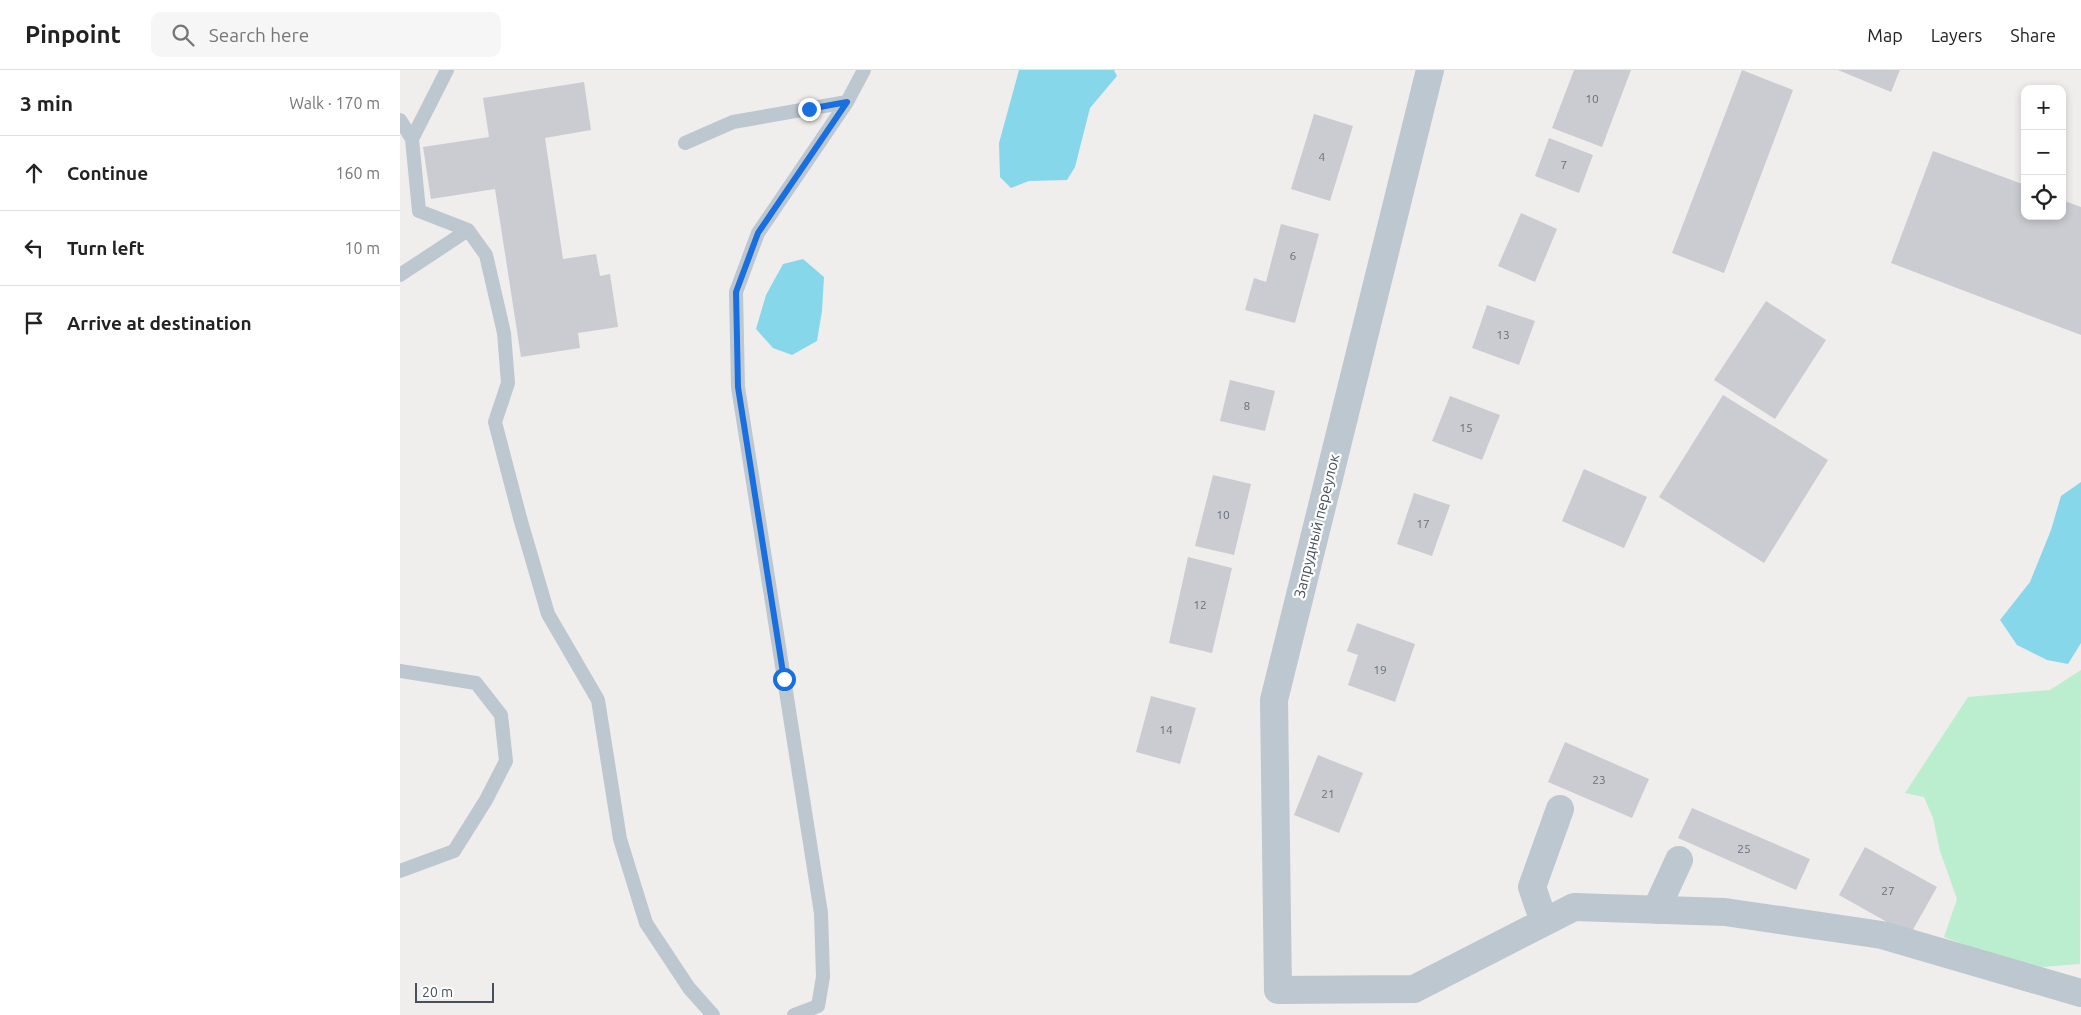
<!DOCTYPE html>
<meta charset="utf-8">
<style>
body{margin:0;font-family:Ubuntu,sans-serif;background:#f6f6f6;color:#222}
.controls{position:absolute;right:15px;top:15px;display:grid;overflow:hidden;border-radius:10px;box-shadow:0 2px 8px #0003}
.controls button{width:45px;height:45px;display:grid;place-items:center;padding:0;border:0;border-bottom:1px solid #e0e0e0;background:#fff;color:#222;font:25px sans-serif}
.scale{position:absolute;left:15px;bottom:12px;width:79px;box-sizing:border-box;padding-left:5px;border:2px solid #45505a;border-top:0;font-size:14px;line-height:18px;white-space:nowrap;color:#45505a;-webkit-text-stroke:4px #fff;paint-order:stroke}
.stop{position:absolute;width:15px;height:15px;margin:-11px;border:4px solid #196fde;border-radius:50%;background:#fff}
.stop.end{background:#196fde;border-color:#fff;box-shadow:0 1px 5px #0008}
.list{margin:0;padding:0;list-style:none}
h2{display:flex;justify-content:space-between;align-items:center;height:65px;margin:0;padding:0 20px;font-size:21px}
h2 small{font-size:16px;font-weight:400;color:#767676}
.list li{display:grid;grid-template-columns:32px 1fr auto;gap:15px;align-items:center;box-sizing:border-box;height:75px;padding:0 20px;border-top:1px solid #e0e0e0}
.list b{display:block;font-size:19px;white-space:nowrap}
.list em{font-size:16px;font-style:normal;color:#767676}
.icon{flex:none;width:28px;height:28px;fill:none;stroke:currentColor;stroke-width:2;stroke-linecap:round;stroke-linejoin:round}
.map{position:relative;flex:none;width:1681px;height:945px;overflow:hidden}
header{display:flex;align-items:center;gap:30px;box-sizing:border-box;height:70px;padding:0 25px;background:#fff;border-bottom:1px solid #e0e0e0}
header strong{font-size:24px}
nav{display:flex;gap:28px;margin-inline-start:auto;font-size:18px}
.search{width:350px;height:45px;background:#f6f6f6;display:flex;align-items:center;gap:12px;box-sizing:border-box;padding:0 18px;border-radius:10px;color:#767676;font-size:19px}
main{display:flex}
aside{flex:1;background:#fff}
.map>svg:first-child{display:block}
.green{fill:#baeece}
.water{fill:#87d7eb}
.building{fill:#caccd2}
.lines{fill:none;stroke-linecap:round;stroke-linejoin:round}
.service{stroke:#bdc7cf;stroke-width:14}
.minor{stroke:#bdc7cf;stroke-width:28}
.route{stroke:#196fde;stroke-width:6}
.labels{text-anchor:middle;stroke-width:4.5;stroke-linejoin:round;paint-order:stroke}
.number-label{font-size:12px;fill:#666f78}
.street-label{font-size:15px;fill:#45505a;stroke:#fff}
</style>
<header>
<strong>Pinpoint</strong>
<div class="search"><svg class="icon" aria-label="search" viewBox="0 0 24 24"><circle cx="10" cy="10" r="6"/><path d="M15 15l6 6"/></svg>Search here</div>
<nav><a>Map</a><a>Layers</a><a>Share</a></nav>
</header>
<main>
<aside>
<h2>3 min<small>Walk · 170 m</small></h2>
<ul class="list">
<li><svg class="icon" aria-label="ahead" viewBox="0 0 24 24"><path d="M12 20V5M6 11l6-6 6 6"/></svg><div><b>Continue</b></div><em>160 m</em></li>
<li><svg class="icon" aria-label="left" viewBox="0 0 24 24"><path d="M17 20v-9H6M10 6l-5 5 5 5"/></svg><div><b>Turn left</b></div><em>10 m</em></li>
<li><svg class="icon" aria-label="arrive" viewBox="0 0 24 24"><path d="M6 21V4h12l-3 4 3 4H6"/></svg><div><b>Arrive at destination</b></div></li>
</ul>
</aside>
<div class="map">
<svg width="1681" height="945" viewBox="0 0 1681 945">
<rect width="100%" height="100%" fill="#f0eded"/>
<path class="green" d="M 1681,600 L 1680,894 L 1642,897 L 1579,880 L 1544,867 L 1557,829 L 1540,781 L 1533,748 L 1524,727 L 1505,723 L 1568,627 L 1650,620 Z"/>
<path class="water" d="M 619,0 L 714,0 L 717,6 L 690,38 L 675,97 L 667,110 L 629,111 L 611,118 L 600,107 L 599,73 Z
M 403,189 L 424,207 L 422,241 L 417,271 L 392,285 L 373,278 L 356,259 L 366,225 L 383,194 Z
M 1681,412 L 1681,573 L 1668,594 L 1647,590 L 1617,575 L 1600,550 L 1630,512 L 1651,460 L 1661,426 Z"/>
<path class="building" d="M 1174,0 L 1231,0 L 1202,77 L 1152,58 Z
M 1342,0 L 1393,20 L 1324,203 L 1272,183 Z
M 1438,0 L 1500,0 L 1491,22 Z
M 184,12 L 191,60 L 145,68 L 163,189 L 196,184 L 200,206 L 210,204 L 218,257 L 178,263 L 180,278 L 121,287 L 95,119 L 31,129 L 23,77 L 89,67 L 83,28 Z
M 914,44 L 953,56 L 930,131 L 891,119 Z
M 1149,68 L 1193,85 L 1179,123 L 1135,106 Z
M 1533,81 L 1625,115 L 1625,146 L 1662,146 L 1662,130 L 1681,137 L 1681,265 L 1491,193 Z
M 1121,143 L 1157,159 L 1135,212 L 1098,196 Z
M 881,154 L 919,164 L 895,253 L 845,240 L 854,208 L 866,212 Z
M 1366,231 L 1426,270 L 1375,349 L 1314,310 Z
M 1087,235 L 1135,251 L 1119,295 L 1072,278 Z
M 830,310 L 875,321 L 865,361 L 820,351 Z
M 1323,325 L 1428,390 L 1364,493 L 1259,427 Z
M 1050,326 L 1100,345 L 1082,390 L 1032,371 Z
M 1184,399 L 1247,427 L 1224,478 L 1162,451 Z
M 813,405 L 851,414 L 834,485 L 795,476 Z
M 1014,423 L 1050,435 L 1032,486 L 997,474 Z
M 788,487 L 832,498 L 812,583 L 769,573 Z
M 957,553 L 1015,574 L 995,632 L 948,615 L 958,585 L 947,581 Z
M 751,626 L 796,638 L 780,694 L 736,682 Z
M 1165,672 L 1249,709 L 1232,748 L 1148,712 Z
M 918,685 L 963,703 L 939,763 L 894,745 Z
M 1292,738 L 1410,789 L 1396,820 L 1278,768 Z
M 1465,777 L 1537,817 L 1510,865 L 1439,825 Z"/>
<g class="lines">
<path class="service" d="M 0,50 L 12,69 L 19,141 L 68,160 L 86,185 L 104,263 L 108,313 L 95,352 L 120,448 L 148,544 L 198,630 L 220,769 L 246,853 L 289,918 L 313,945
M 12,69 L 47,0
M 285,73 L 333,52 L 447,32
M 0,205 L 68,160
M 0,601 L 76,613 L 101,645 L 106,691 L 86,730 L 54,781 L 0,801
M 394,945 L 418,936 L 423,907 L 421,843 L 338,317 L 336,222 L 358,163 L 447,32 L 464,0"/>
<path class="minor" d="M 1030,0 L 874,630 L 878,920 L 1014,919 L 1174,837 L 1325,842 L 1482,865 L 1681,923
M 1256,840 L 1279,790
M 1144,852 L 1132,817 L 1160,739"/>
</g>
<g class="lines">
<path class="route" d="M 384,609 L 338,317 L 336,222 L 358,163 L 447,32 L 409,39"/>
</g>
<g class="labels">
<g class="number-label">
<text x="1192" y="33">10</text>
<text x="922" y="91">4</text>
<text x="1164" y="99">7</text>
<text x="893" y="190">6</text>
<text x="1103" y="269">13</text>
<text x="847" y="340">8</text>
<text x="1066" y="362">15</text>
<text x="823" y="449">10</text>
<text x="1023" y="458">17</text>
<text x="800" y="539">12</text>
<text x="980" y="604">19</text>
<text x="766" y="664">14</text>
<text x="1199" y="714">23</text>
<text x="928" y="728">21</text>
<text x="1344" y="783">25</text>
<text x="1488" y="825">27</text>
</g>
<g class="street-label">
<text transform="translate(917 456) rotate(-76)" y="5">Запрудный переулок</text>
</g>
</g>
</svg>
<div class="controls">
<button>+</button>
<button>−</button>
<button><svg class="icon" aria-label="locate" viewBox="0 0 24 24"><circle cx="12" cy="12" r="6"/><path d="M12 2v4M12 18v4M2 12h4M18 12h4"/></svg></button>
</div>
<div class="scale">20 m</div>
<div class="stop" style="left:384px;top:609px"></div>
<div class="stop end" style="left:409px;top:39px"></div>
</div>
</main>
